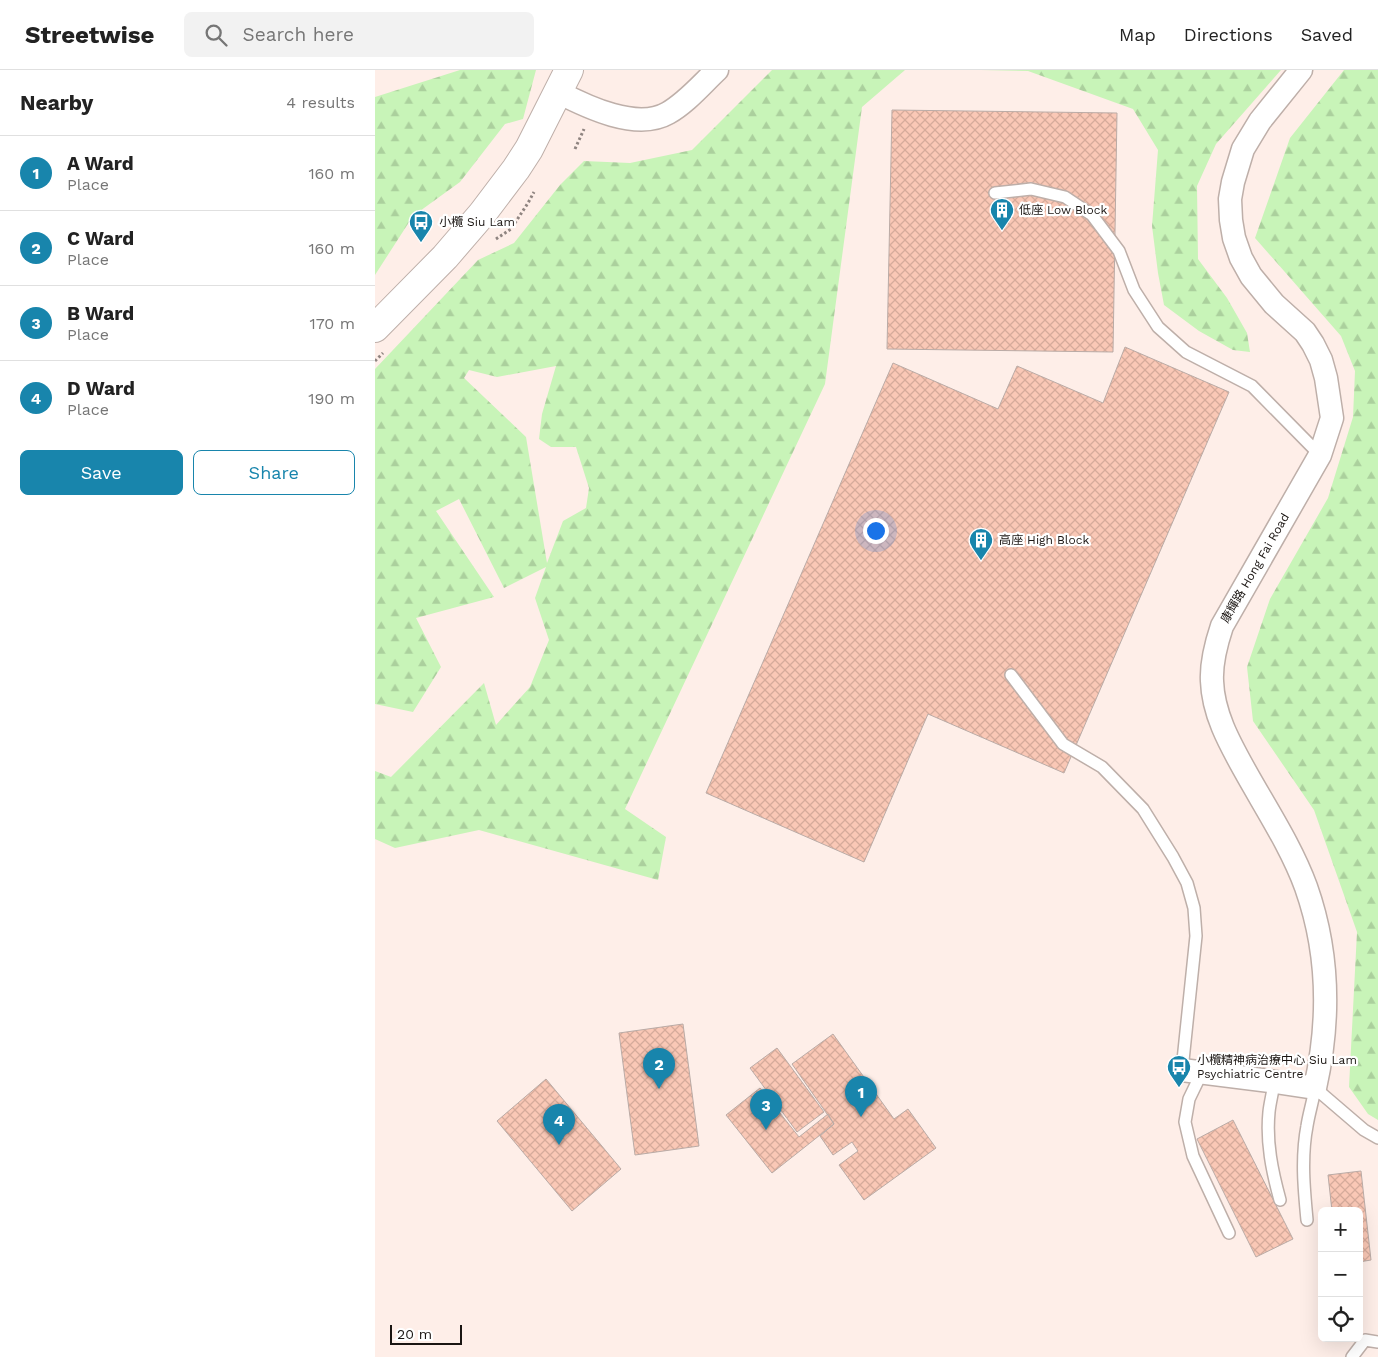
<!DOCTYPE html>
<meta charset="utf-8">
<style>
body{margin:0;font-family:"Work Sans","Noto Sans TC",sans-serif;background:#f2f2f2;color:#222}
.controls{position:absolute;right:15px;bottom:15px;display:grid;overflow:hidden;border-radius:8px;box-shadow:0 5px 20px #0002}
.controls button{width:45px;height:45px;display:grid;place-items:center;padding:0;border:0;border-bottom:1px solid #e0e0e0;background:#fff;color:#222;font:25px sans-serif}
.scale{position:absolute;left:15px;bottom:12px;width:72px;box-sizing:border-box;padding-left:5px;border:2px solid #1a1512;border-top:0;font-size:14px;line-height:18px;white-space:nowrap;color:#1a1512;-webkit-text-stroke:4px #fff;paint-order:stroke}
.you{position:absolute;left:500px;top:460px;width:18px;height:18px;margin:-12px;border:4px solid #fff;border-radius:50%;background:#1a73e8;box-shadow:0 0 0 8px #1a73e833}
.badge{display:grid;place-items:center;width:32px;height:32px;border-radius:50%;background:#1885ac;color:#fff;font-size:16px;font-weight:700}
.pin{position:absolute;translate:-50% -41px;filter:drop-shadow(0 1px 2px #0008)}
.pin::after{content:'';position:absolute;top:26px;width:18px;height:15px;background:inherit;clip-path:polygon(0 0,100% 0,50% 100%)}
.list{margin:0;padding:0;list-style:none}
h2{display:flex;justify-content:space-between;align-items:center;height:65px;margin:0;padding:0 20px;font-size:21px}
h2 small{font-size:16px;font-weight:400;color:#767676}
.list li{display:grid;grid-template-columns:32px 1fr auto;gap:15px;align-items:center;box-sizing:border-box;height:75px;padding:0 20px;border-top:1px solid #e0e0e0}
.list b{display:block;font-size:19px;white-space:nowrap}
.list p{margin:0;font-size:16px;white-space:nowrap;color:#767676}
.list em{font-size:16px;font-style:normal;color:#767676}
.actions{display:flex;gap:10px;padding:15px 20px}
.actions a{flex:1;padding:11px 0;border:1px solid #1885ac;border-radius:8px;text-align:center;font-size:18px;color:#1885ac}
.actions .main{background:#1885ac;color:#fff}
.icon{flex:none;width:28px;height:28px;fill:none;stroke:currentColor;stroke-width:2;stroke-linecap:round;stroke-linejoin:round}
.map{position:relative;flex:none;width:1003px;height:1287px;overflow:hidden}
header{display:flex;align-items:center;gap:30px;box-sizing:border-box;height:70px;padding:0 25px;background:#fff;border-bottom:1px solid #e0e0e0}
header strong{font-size:24px}
nav{display:flex;gap:28px;margin-inline-start:auto;font-size:18px}
.search{width:350px;height:45px;background:#f2f2f2;display:flex;align-items:center;gap:12px;box-sizing:border-box;padding:0 18px;border-radius:8px;color:#767676;font-size:19px}
main{display:flex}
aside{flex:1;background:#fff}
.map>svg:first-child{display:block}
.forest{fill:url(#forest-firs);fill-rule:evenodd}
.building{fill:url(#building-cross-hatch);stroke:#baaba6}
.lines{fill:none;stroke-linecap:round;stroke-linejoin:round}
.service-casing{stroke:#beafa9;stroke-width:14}
.minor-casing{stroke:#beafa9;stroke-width:25}
.secondary-casing{stroke:#beafa9;stroke-width:30}
.path{stroke:#8f8480;stroke-width:3;stroke-dasharray:2.5 2.5;stroke-linecap:butt}
.service{stroke:#fff;stroke-width:11}
.minor{stroke:#fff;stroke-width:22}
.secondary{stroke:#fff;stroke-width:28}
.labels{text-anchor:middle;stroke-width:4.5;stroke-linejoin:round;paint-order:stroke}
.poi-label{font-size:12px;fill:#1a1512;stroke:#fff;text-anchor:start}
.street-label{font-size:12px;fill:#1a1512;stroke:#fff}
</style>
<header>
<strong>Streetwise</strong>
<div class="search"><svg class="icon" aria-label="search" viewBox="0 0 24 24"><circle cx="10" cy="10" r="6"/><path d="M15 15l6 6"/></svg>Search here</div>
<nav><a>Map</a><a>Directions</a><a>Saved</a></nav>
</header>
<main>
<aside>
<h2>Nearby<small>4 results</small></h2>
<ul class="list">
<li><span class="badge">1</span><div><b>A Ward</b><p>Place</p></div><em>160 m</em></li>
<li><span class="badge">2</span><div><b>C Ward</b><p>Place</p></div><em>160 m</em></li>
<li><span class="badge">3</span><div><b>B Ward</b><p>Place</p></div><em>170 m</em></li>
<li><span class="badge">4</span><div><b>D Ward</b><p>Place</p></div><em>190 m</em></li>
</ul>
<div class="actions"><a class="main">Save</a><a>Share</a></div>
</aside>
<div class="map">
<svg width="1003" height="1287" viewBox="0 0 1003 1287">
<defs>
<pattern id="forest-firs" width="22" height="20" patternUnits="userSpaceOnUse" patternTransform="scale(1.25)"><rect width="22" height="20" fill="#c8f4b8"/><path d="M5 1l3.5 6h-7zM16 11l3.5 6h-7z" fill="#abd09d"/></pattern>
<pattern id="building-cross-hatch" width="8" height="8" patternUnits="userSpaceOnUse" patternTransform="scale(1.25)"><rect width="8" height="8" fill="#fac8b6"/><path d="M0 0l8 8M0 8l8-8" fill="none" stroke="#d6ab9b"/></pattern>
</defs>
<rect width="100%" height="100%" fill="#feeee8"/>
<path class="forest" d="M 85,0 L 161,0 L 148,49 L 130,54 L 85,112 L 38,146 L 0,205 L 0,27 Z
M 397,0 L 530,0 L 487,37 L 450,314 L 250,739 L 291,767 L 283,810 L 104,760 L 20,778 L 0,769 L 0,701 L 16,707 L 109,613 L 121,655 L 155,617 L 174,570 L 160,528 L 171,497 L 129,518 L 84,429 L 61,441 L 119,527 L 41,548 L 66,597 L 38,642 L 0,634 L 0,299 L 103,190 L 139,173 L 185,115 L 209,91 L 255,93 L 317,80 ZM 181,296 L 167,344 L 164,369 L 176,377 L 201,377 L 214,418 L 211,438 L 188,451 L 172,493 L 151,367 L 89,308 L 94,300 L 122,307 Z
M 606,0 L 906,0 L 841,74 L 822,116 L 823,189 L 852,228 L 872,263 L 875,282 L 858,280 L 824,261 L 789,235 L 783,203 L 777,156 L 783,80 L 758,39 L 653,1 Z
M 969,0 L 1003,0 L 1003,1050 L 993,1044 L 974,1017 L 982,862 L 939,740 L 878,651 L 872,597 L 895,529 L 953,428 L 978,347 L 980,301 L 966,266 L 880,168 L 915,68 Z"/>
<path class="building" d="M 517,40 L 742,43 L 738,282 L 512,279 Z
M 750,277 L 854,322 L 689,703 L 553,644 L 489,792 L 331,723 L 518,293 L 623,339 L 642,296 L 728,333 Z
M 308,954 L 324,1076 L 260,1085 L 244,963 Z
M 458,964 L 519,1049 L 533,1039 L 561,1078 L 489,1130 L 464,1095 L 483,1081 L 477,1072 L 458,1085 L 445,1066 L 459,1054 L 417,994 Z
M 402,978 L 449,1042 L 422,1062 L 375,998 Z
M 171,1009 L 246,1099 L 197,1141 L 122,1051 Z
M 385,1018 L 424,1067 L 453,1044 L 459,1054 L 397,1103 L 351,1045 Z
M 858,1050 L 918,1169 L 881,1187 L 822,1069 Z
M 986,1101 L 996,1190 L 984,1192 L 984,1141 L 957,1141 L 953,1105 Z"/>
<g class="lines">
<g class="service-casing">
<path id="service" d="M 620,123 L 656,119 L 690,127 L 717,145 L 744,181 L 759,220 L 783,257 L 811,282 L 877,316 L 945,385
M 636,605 L 688,674 L 727,697 L 768,739 L 798,787 L 812,813 L 819,838 L 821,866 L 807,1000
M 827,1002 L 814,1029 L 810,1052 L 818,1086 L 854,1163
M 899,1012 C 898,1022 895,1032 894,1042 C 891,1072 897,1101 905,1130
M 932,1150 C 929,1119 926,1087 932,1056 C 934,1043 938,1031 940,1018 L 989,1060 L 1003,1068
M 977,1287 L 990,1270 L 1003,1272"/>
</g>
<g class="minor-casing">
<path id="minor" d="M 183,22 C 212,37 262,61 293,43 C 311,33 326,15 342,0
M 807,1000 L 895,1011 L 940,1018 C 955,951 954,882 931,817 C 916,776 890,737 869,699 C 854,672 838,643 837,611 C 836,592 841,574 847,556 L 945,385 L 957,348 L 951,308 L 946,290 L 938,274 L 930,262 L 899,234 L 876,206 L 866,188 L 859,168 L 856,150 L 855,129 L 858,112 L 868,79 L 885,51 L 926,0"/>
</g>
<g class="secondary-casing">
<path id="secondary" d="M 0,258 L 70,187 L 107,144 L 141,99 L 154,79 L 194,0"/>
</g>
<path class="path" d="M 200,79 L 209,59
M 121,169 L 136,159 L 153,133 L 159,122
M 0,291 L 8,283"/>
<use href="#service" class="service"/>
<use href="#minor" class="minor"/>
<use href="#secondary" class="secondary"/>
</g>
<defs>
<g id="building-pin" transform="scale(1.25)"><path d="M0 17L-7.5 6A9.5 9.5 0 1 1 7.5 6Z" fill="#1885ac" stroke="#fff"/><path d="M-4-6H4V6H1V3H-1V6H-4ZM-2.5-4.3h1.7v1.8h-1.7ZM.8-4.3h1.7v1.8H.8ZM-2.5-1h1.7V.8h-1.7ZM.8-1h1.7V.8H.8Z" fill="#fff"/></g>
<g id="bus-pin" transform="scale(1.25)"><path d="M0 17L-7.5 6A9.5 9.5 0 1 1 7.5 6Z" fill="#1885ac" stroke="#fff"/><path d="M-5-6H5V4H4V6H2V4H-2V6H-4V4H-5ZM-3.5-4V0h7V-4ZM-3.5 1.2v1.5H-2V1.2ZM2 1.2v1.5H3.5V1.2Z" fill="#fff"/></g>
</defs>
<g fill-rule="evenodd">
<use href="#building-pin" x="627" y="140"/>
<use href="#bus-pin" x="46" y="152"/>
<use href="#building-pin" x="606" y="470"/>
<use href="#bus-pin" x="804" y="997"/>
</g>
<g class="labels">
<g class="poi-label">
<text x="644" y="144">低座 Low Block</text>
<text x="64" y="156">小欖 Siu Lam</text>
<text x="624" y="474">高座 High Block</text>
<text x="822" y="994">小欖精神病治療中心 Siu Lam<tspan x="822" dy="14">Psychiatric Centre</tspan></text>
</g>
<g class="street-label">
<text transform="translate(880 498) rotate(-60)" y="4">康輝路 Hong Fai Road</text>
</g>
</g>
</svg>
<div class="controls">
<button>+</button>
<button>−</button>
<button><svg class="icon" aria-label="locate" viewBox="0 0 24 24"><circle cx="12" cy="12" r="6"/><path d="M12 2v4M12 18v4M2 12h4M18 12h4"/></svg></button>
</div>
<div class="scale">20 m</div>
<div class="you"></div>
<div class="pin badge" style="left:486px;top:1047px">1</div>
<div class="pin badge" style="left:284px;top:1019px">2</div>
<div class="pin badge" style="left:391px;top:1060px">3</div>
<div class="pin badge" style="left:184px;top:1075px">4</div>
</div>
</main>
